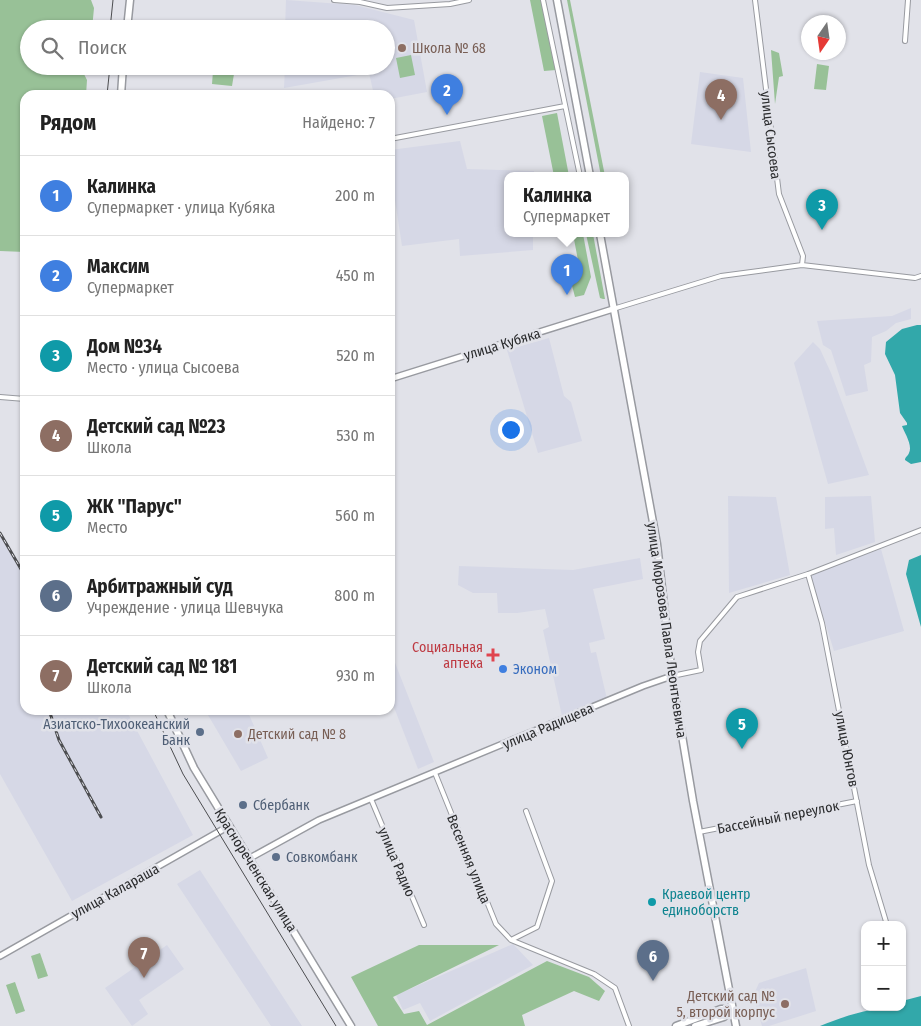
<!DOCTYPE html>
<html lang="ru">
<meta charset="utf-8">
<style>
body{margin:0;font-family:"Fira Sans Condensed",sans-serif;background:#f2f2f2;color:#222}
.controls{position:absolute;right:15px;bottom:15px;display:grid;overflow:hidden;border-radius:10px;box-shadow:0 1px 4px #0004}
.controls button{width:45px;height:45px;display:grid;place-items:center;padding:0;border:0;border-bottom:1px solid #e0e0e0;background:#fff;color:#222;font:25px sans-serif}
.compass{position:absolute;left:801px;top:15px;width:45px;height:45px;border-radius:50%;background:#fff;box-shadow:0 1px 4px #0004;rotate:193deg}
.you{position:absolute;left:510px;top:429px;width:18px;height:18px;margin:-12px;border:4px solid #fff;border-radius:50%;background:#1a73e8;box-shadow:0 0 0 8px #1a73e833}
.badge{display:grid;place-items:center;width:32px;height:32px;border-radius:50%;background:#b45309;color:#fff;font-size:16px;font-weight:700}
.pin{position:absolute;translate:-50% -41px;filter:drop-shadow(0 1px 2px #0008)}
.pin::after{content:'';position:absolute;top:26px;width:18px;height:15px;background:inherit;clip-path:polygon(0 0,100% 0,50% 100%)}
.popup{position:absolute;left:504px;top:172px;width:125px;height:65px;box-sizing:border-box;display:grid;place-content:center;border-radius:10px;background:#fff;filter:drop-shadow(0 1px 4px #0005);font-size:16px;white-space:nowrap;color:#767676}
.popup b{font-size:19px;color:#222}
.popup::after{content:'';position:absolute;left:50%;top:100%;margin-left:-10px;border:10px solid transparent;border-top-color:#fff}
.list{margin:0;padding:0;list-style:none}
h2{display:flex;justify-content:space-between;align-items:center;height:65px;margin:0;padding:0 20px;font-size:21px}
h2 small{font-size:16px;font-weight:400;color:#767676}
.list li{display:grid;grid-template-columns:32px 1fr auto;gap:15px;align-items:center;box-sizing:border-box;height:80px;padding:0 20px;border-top:1px solid #e0e0e0}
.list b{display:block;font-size:19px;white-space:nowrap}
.list p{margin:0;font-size:16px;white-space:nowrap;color:#767676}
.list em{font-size:16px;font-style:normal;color:#767676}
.icon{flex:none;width:28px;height:28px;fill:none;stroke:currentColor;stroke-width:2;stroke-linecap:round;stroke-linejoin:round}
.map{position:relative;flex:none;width:921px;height:1026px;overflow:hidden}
.search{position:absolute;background:#fff;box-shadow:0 1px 4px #0004;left:20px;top:20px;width:375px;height:55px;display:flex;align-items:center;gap:12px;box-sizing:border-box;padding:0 18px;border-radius:28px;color:#767676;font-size:19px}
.panel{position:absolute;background:#fff;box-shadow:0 1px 4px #0004;left:20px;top:90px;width:375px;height:625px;border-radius:15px}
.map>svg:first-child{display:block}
.built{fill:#d6d8e6}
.green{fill:#98c197}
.water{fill:#32a8aa}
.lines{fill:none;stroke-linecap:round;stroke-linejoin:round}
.minor-casing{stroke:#989aa0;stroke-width:6}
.tertiary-casing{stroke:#989aa0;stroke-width:8}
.primary-casing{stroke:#989aa0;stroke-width:9}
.minor{stroke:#fff;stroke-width:4}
.tertiary{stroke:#fff;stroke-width:5}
.primary{stroke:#fff;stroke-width:6}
.tram{stroke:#4c4d50;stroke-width:1}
.rail-casing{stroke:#4c4d50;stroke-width:3}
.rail{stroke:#e1e2e9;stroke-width:1;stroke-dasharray:4;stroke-linecap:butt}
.education-dot{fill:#8d6e63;stroke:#e1e2e9;stroke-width:2}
.health-dot{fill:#e0444e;stroke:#e1e2e9;stroke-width:2}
.shop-dot{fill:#3f7fe0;stroke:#e1e2e9;stroke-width:2}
.service-dot{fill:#5c6f8a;stroke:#e1e2e9;stroke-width:2}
.culture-dot{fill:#0f9aa8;stroke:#e1e2e9;stroke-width:2}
.labels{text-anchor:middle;stroke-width:5;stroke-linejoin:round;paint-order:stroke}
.education-label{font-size:14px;fill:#785e54;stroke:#e1e2e9;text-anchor:start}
.street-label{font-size:14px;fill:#2a2b2d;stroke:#e1e2e9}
.health-label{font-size:14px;fill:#be3a42;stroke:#e1e2e9;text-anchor:end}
.shop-label{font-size:14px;fill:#366cbe;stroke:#e1e2e9;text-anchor:start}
.service-label{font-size:14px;fill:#4e5e75;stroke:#e1e2e9;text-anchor:start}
.culture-label{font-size:14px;fill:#0d838f;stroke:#e1e2e9;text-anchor:start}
</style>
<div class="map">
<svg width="921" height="1026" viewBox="0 0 921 1026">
<rect width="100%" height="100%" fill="#e1e2e9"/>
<path class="built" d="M 286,0 L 355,5 L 414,20 L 427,92 L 390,99 L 390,95 L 374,95 L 369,73 L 284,88 L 285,66 L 386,66 L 386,29 L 285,29 Z
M 700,72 L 743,78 L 751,152 L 691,144 Z
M 460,141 L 467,169 L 534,171 L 534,176 L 508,176 L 508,234 L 533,234 L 533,250 L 460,256 L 459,239 L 402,246 L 390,168 L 390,150 Z
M 911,308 L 911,319 L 896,323 L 886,331 L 872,337 L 871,362 L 864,365 L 868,391 L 846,396 L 831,350 L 823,345 L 817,321 L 892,316 Z
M 549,338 L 564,396 L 571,402 L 582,441 L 538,453 L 507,350 Z
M 813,342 L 820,349 L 831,373 L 869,475 L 828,484 L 794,363 Z
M 728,496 L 776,497 L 790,575 L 729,593 Z
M 871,496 L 875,542 L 836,555 L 834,528 L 825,529 L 825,497 Z
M 0,536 L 25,579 L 25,710 L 126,710 L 193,835 L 72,901 L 0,774 Z
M 881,549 L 904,631 L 834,651 L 810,574 Z
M 640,558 L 643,579 L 593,589 L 605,639 L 589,643 L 591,653 L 596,652 L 607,699 L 562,716 L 543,630 L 549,627 L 545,609 L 517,613 L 498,613 L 497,593 L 473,593 L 458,585 L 459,566 L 573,570 Z
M 390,650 L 434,762 L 418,769 L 390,697 Z
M 205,710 L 247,710 L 268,758 L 241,771 Z
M 200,870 L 302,1026 L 271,1026 L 177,884 Z
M 513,944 L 533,965 L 430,1021 L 420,1003 L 403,1010 L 396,995 Z
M 167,945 L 184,969 L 139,1000 L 148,1014 L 132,1026 L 105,988 Z
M 806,968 L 816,1011 L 769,1026 L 762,1026 L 753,996 L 759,983 Z"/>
<path class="green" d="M 0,0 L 91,0 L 94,8 L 92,29 L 29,29 L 29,66 L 88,66 L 84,74 L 87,80 L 86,95 L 25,95 L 25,252 L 0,251 Z
M 530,0 L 541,0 L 556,70 L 544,71 Z
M 567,0 L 570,0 L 605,176 L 601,176 Z
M 771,50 L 779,53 L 783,76 L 779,77 L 775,104 Z
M 411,55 L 415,75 L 400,78 L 396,58 Z
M 817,64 L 829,66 L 826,90 L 814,89 Z
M 213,71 L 234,74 L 232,86 L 212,84 Z
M 557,113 L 569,176 L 554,176 L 542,116 Z
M 573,234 L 583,234 L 591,277 L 584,295 L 575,297 L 570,278 L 581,276 Z
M 586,234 L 593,234 L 605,299 L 603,299 L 600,298 Z
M 419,945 L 499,945 L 393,997 L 404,1014 L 419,1011 L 427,1025 L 547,961 L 589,977 L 605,991 L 599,1001 L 574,991 L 522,1015 L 525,1026 L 378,1026 L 351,977 Z
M 40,953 L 48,976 L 38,979 L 31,956 Z
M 15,982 L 25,1011 L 16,1014 L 6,985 Z"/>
<path class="water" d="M 917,325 L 921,325 L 921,462 L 911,464 L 905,460 C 905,457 908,456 909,453 C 913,445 904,432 902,426 L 907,425 L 907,423 L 900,413 L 895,375 L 885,354 L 886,342 L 902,329 Z
M 921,555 L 921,627 L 906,574 L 909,560 Z
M 921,996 L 921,1026 L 820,1026 C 847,1015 873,1007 902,1007 L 902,1001 Z"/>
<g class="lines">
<g class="minor-casing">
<path id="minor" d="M 334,0 L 360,2 L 387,8 L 450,4 L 469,0
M 543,0 L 580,176
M 755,0 L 779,194 L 803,256 L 802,265
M 905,41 L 908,0
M 390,139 L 565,106
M 613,309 L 721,276 L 802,265 L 915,278 L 921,276
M 0,397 L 25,399
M 808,574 L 822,623 L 869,865 L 887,925
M 672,676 L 701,670 L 698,652 L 700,641 L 737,597 L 808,574 L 921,530
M 435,773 L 496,924 L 511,940
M 371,799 L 424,925
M 526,811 L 552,881 L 537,927 L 511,940 L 594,974 L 615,988 L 629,1026
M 699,832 L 857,801"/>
</g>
<g class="tertiary-casing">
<path id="tertiary" d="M 390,379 L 613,309
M 250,858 L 319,820 L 643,686 L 672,676
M 0,956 L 229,826"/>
</g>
<g class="primary-casing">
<path id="primary" d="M 557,0 L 590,176
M 127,29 L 130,0
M 121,95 L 123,66
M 600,234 L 657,544 L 672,676 L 693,801 L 736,1026
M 167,710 L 194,768 L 351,1026
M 676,1026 L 721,1009 L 733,1009
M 695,1026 L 724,1017 L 733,1009"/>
</g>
<use href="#minor" class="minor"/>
<use href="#tertiary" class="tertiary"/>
<use href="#primary" class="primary"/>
<path class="tram" d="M 110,29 L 113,0
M 107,95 L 110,66
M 153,710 L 183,774 L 336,1026"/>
<g class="rail-casing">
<path id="rail" d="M 0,533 L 25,576
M 49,710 L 59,740 L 101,817"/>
</g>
<use href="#rail" class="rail"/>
</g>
<g class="education-dot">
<circle cx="402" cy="48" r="5"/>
<circle cx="238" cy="734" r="5"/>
<circle cx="785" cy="1004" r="5"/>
</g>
<path class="health-dot" d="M490.5 647.5h5v5h5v5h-5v5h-5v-5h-5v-5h5z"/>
<circle class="shop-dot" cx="503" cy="669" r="5"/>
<g class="service-dot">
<circle cx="200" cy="732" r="5"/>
<circle cx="243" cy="805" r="5"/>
<circle cx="276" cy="857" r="5"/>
</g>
<circle class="culture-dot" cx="652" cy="902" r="5"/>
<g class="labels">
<g class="education-label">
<text x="412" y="53">Школа № 68</text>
<text x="248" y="739">Детский сад № 8</text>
<text x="775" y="1001" text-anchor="end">Детский сад №<tspan x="775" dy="16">5, второй корпус</tspan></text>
</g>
<g class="street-label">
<text transform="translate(771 135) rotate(83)" y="5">улица Сысоева</text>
<text transform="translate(502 344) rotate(-17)" y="5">улица Кубяка</text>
<text transform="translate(667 630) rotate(82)" y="5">улица Морозова Павла Леонтьевича</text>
<text transform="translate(548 726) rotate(-23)" y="5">улица Радищева</text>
<text transform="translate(847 749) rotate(79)" y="5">улица Юнгов</text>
<text transform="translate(778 817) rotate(-11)" y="5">Бассейный переулок</text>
<text transform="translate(469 859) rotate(68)" y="5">Весенняя улица</text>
<text transform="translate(397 862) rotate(67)" y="5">улица Радио</text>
<text transform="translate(256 870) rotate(58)" y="5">Краснореченская улица</text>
<text transform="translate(115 891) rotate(-29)" y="5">улица Калараша</text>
</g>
<g class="health-label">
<text x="483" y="652">Социальная<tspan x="483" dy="16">аптека</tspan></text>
</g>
<g class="shop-label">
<text x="513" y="674">Эконом</text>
</g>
<g class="service-label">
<text x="190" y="729" text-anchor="end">Азиатско-Тихоокеанский<tspan x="190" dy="16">Банк</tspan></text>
<text x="253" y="810">Сбербанк</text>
<text x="286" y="862">Совкомбанк</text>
</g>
<g class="culture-label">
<text x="662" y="899">Краевой центр<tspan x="662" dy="16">единоборств</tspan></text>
</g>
</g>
</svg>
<div class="controls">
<button>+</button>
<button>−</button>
</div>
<svg class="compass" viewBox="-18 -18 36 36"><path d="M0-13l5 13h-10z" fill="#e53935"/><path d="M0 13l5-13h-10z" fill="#767676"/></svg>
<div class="you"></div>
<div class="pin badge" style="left:567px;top:295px;background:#3f7fe0">1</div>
<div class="popup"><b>Калинка</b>Супермаркет</div>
<div class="pin badge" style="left:447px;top:115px;background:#3f7fe0">2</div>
<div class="pin badge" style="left:822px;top:230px;background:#0f9aa8">3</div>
<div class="pin badge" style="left:721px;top:120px;background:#8d6e63">4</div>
<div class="pin badge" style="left:742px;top:749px;background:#0f9aa8">5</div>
<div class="pin badge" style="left:653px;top:981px;background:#5c6f8a">6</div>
<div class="pin badge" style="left:144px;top:978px;background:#8d6e63">7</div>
<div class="search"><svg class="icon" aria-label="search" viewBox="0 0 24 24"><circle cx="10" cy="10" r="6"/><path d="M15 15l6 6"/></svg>Поиск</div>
<section class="panel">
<h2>Рядом<small>Найдено: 7</small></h2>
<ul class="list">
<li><span class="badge" style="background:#3f7fe0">1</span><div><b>Калинка</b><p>Супермаркет · улица Кубяка</p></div><em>200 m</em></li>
<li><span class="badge" style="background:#3f7fe0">2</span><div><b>Максим</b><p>Супермаркет</p></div><em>450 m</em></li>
<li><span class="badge" style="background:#0f9aa8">3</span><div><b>Дом №34</b><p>Место · улица Сысоева</p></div><em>520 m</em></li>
<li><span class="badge" style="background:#8d6e63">4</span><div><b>Детский сад №23</b><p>Школа</p></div><em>530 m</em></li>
<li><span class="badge" style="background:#0f9aa8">5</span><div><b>ЖК &quot;Парус&quot;</b><p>Место</p></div><em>560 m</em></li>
<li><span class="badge" style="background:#5c6f8a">6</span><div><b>Арбитражный суд</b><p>Учреждение · улица Шевчука</p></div><em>800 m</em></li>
<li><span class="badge" style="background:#8d6e63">7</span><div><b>Детский сад № 181</b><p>Школа</p></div><em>930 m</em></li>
</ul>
</section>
</div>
